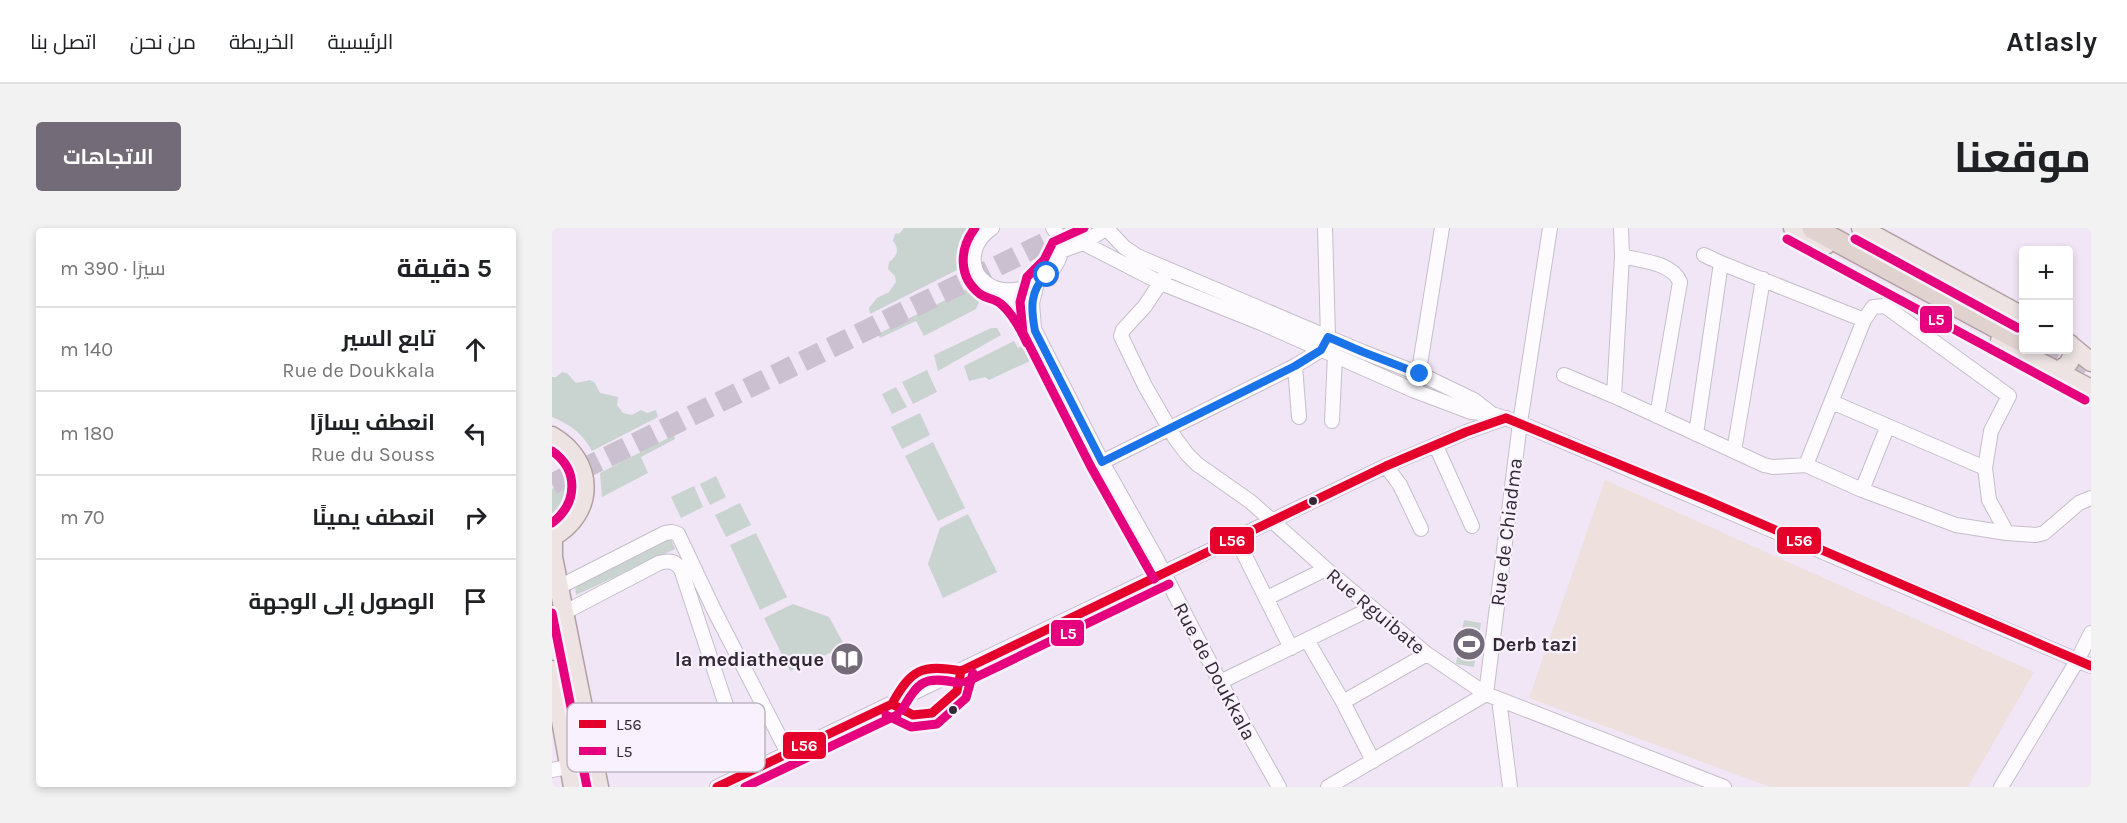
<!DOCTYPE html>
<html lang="ar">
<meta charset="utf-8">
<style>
body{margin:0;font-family:Karla,Cairo,sans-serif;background:#f2f2f2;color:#202124;direction:rtl}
.controls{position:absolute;right:18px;top:18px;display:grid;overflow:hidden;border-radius:6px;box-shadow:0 3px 9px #0003}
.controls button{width:54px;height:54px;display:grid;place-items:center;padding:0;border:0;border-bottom:2px solid #e0e0e0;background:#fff;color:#202124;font:30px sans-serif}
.stop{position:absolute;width:18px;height:18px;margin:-14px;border:4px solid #1a73e8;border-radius:50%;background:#fff}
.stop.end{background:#1a73e8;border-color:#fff;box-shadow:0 2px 6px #0008}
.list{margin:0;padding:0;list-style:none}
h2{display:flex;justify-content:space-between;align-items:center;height:78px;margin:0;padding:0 24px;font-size:26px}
h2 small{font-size:20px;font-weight:400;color:#757577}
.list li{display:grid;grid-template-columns:39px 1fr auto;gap:18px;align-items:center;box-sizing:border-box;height:84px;padding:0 24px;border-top:2px solid #e0e0e0}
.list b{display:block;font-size:22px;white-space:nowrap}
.list p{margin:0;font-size:20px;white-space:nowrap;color:#757577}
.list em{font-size:20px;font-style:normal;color:#757577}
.icon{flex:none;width:33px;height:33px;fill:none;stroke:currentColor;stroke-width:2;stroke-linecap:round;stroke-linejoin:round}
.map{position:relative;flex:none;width:1539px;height:559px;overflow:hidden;direction:ltr;border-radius:6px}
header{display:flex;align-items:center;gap:36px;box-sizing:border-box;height:84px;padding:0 30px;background:#fff;border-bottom:2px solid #e0e0e0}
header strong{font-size:28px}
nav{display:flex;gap:33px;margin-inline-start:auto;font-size:21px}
.intro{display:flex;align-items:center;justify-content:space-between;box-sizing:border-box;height:144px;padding:0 36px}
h1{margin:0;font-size:42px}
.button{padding:15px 27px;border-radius:6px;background:#746b78;color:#fff;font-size:21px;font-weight:700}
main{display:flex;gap:36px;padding:0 36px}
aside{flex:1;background:#fff;border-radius:6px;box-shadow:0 3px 9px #0003}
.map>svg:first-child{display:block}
.education{fill:#ede0dd}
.green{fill:#c9d3d0}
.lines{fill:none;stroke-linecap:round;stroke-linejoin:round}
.highway-tunnel{stroke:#cbc0cf;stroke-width:21;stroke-dasharray:21 10;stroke-linecap:butt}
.minor-casing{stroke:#c6becb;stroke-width:16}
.major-casing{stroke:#b3a0a3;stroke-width:21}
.highway-casing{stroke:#b3a0a3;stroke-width:24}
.minor{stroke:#fdfbfe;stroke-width:14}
.major{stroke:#ece3e2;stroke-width:18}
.highway{stroke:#e0d2cf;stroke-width:21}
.bus-1-casing{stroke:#f9f1fd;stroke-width:14}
.bus-2-casing{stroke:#f9f1fd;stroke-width:14}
.bus-1{stroke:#e4002b;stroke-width:9}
.bus-2{stroke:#e5007d;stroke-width:9}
.route{stroke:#1a73e8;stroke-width:8}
.bus-dot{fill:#312934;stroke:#f9f1fd;stroke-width:2}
.labels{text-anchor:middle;stroke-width:4.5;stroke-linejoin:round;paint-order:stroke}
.street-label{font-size:20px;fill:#312934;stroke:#f9f1fd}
.poi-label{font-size:20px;font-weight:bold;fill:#312934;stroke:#f9f1fd;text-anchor:start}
.key{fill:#f9f1fd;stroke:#bdb5c1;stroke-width:1.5}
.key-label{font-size:16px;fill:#312934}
.line-badge{stroke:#f9f1fd;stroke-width:2}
.badge-label{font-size:16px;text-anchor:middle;font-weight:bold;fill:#fff}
</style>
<header>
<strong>Atlasly</strong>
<nav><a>الرئيسية</a><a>الخريطة</a><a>من نحن</a><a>اتصل بنا</a></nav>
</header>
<div class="intro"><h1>موقعنا</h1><a class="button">الاتجاهات</a></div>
<main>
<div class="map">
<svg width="1539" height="559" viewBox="0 0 1539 559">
<rect width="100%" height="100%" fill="#f1e6f6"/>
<path class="education" d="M 1053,252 L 1482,444 L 1416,559 L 1218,559 L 977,470 Z"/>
<path class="green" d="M 352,0 L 415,0 C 406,14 402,25 407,41 L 318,86 L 317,80 L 325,70 L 337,64 L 344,54 L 343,48 L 336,41 L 337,34 C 345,29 348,21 341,13 L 343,6 L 348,5 Z
M 417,60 L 427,74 L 424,81 L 372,108 L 364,93 L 328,110 L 326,106 Z
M 439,100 L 445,100 L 449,107 L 386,143 L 382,127 Z
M 462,113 L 466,120 L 470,118 L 478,133 L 437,152 L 433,149 L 417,153 L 412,138 Z
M 375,142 L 385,164 L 361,176 L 350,154 Z
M 10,144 L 15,145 L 24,155 L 38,152 L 43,155 L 48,165 L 66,169 L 65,177 L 71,185 L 80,187 L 89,182 L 95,185 L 104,182 L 106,189 L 40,223 C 31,206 18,196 0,189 L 0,149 L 4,149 Z
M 344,159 L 355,179 L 340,186 L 330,166 Z
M 368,185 L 378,207 L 350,221 L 339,199 Z
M 122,207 L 123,211 L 89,229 L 96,245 L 50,269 L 48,245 Z
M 381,214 L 413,280 L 386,293 L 353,228 Z
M 164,248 L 174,269 L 158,277 L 148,256 Z
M 21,251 C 24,269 15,286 0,296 L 0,261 Z
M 142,258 L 151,279 L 129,290 L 119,269 Z
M 188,275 L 199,297 L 174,309 L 163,287 Z
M 416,286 L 445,344 L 391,370 L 376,336 L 388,300 Z
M 204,305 L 235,369 L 208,382 L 178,317 Z
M 119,311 L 123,321 L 24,367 L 23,357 Z
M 241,376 L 277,389 L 293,418 L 238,443 L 212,390 Z
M 912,392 L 929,395 L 922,439 L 904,436 Z"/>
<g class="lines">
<path class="highway-tunnel" d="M 1486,122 L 1528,141 L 1539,149
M 0,256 L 523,0"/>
<g class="minor-casing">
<path id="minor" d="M 440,0 C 428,8 420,21 422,35 C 423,44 427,50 434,55 C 466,80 532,36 501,0
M 554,0 L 572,19 L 585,28 L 811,124 L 868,146 L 922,172 L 940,186
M 531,15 L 609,55 L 709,95 L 863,163 L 919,184 L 940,186 L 968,195 L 1539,438
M 509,23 L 531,15 L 555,0
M 1152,27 L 1169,35 L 1312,92
M 1070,28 C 1088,33 1120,34 1128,54 L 1105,188
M 617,42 L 593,78 L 571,102 L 569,108 L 593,158 L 623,210 L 635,226 L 645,236 L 699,274 L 774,341 L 875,426 L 934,466 L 1172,559
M 453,63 L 483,103 L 550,234 L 603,328 L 668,454 L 727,559
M 482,100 L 480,75 L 485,55
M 743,138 L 747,189
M 1012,147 L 1062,168 L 1212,237 L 1221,239 L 1254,237 L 1310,262 L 1404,297 L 1455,305 L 1484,307 L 1492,305 L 1527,275 L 1539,270
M 865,155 L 890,0
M 1062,168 L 1070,28 L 1069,0
M 1280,174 L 1433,240
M 780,193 L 783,127
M 1144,206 L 1169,35
M 884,218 L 920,298
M 1182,223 L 1211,51
M 550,234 L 743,138 L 769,122 L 776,109 L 773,0
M 1254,237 L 1312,92 L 1321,79 L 1333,78 L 1457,168 L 1439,203 L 1433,240 L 1437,272 L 1455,305
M 834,238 L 848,257 L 869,301
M 1310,262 L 1335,200
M 684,310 L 739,420
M 7,359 L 113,305 L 120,304 L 126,306 L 163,384 L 236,525
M 715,370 L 774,341
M 0,391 L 107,335 C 117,332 123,333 129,341 L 201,559
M 755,412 L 791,474 L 821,533
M 668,454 L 820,380
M 934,466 L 968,195 L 998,0
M 947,471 L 958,559
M 791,474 L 875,426
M 0,542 L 42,534
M 165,559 L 834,238 L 914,204 L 954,190
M 776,559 L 934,466
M 1449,559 L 1525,433 L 1539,405"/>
</g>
<g class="major-casing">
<path id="major" d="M 1241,0 L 1274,17
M 1309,0 L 1472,89
M 1448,113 L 1539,161
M 1516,115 L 1539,134
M 1506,142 C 1518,138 1523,128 1518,116
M 0,208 C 43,233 44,285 0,309
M 1,309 L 1,329 L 47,559
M 0,442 L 21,559"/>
</g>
<g class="highway-casing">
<path id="highway" d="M 1261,0 L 1472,114"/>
</g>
<use href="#minor" class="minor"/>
<use href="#major" class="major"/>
<use href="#highway" class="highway"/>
<g class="bus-1-casing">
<path id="bus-1" d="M 954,190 L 1154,272 L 1539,438
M 409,443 L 834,238 L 914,204 L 954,190
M 340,476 L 361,487 L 380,485 L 405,463 L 409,443
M 340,476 C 359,441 370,436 409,443
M 165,559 L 340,476"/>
</g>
<g class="bus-2-casing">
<path id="bus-2" d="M 423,0 C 407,21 406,49 428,66 C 435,71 444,71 449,76 C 461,86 469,102 475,115
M 532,0 L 501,14 L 492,32 L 475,49 L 468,74 L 471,105 L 539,239 L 602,351
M 1235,11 L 1533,172
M 1303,11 L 1466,100
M 0,223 C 27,242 26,275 0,295
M 0,385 L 35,559
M 414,454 L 617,356
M 350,482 C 367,452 373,448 407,455
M 334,487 L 359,499 L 385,496 L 414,470 L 421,445
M 193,559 L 345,487"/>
</g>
<use href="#bus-1" class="bus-1"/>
<use href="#bus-2" class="bus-2"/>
</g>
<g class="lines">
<path class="route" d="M 495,47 C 477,62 479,82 483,103 L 550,234 L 743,138 L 769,122 L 776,109 L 811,124 L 868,146"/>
</g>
<defs>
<g id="stadium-disc" transform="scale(1.725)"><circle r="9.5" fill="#746b78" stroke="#f9f1fd"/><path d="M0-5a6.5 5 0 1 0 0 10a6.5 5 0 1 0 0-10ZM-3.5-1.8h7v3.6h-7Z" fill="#fff"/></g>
<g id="library-disc" transform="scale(1.725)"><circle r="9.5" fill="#746b78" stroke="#f9f1fd"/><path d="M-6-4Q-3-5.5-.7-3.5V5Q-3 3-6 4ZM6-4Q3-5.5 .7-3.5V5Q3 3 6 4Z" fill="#fff"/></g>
</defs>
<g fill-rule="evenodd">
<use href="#stadium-disc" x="917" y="416"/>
<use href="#library-disc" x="295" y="431"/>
</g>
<g class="bus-dot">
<circle cx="761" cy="273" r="5"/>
<circle cx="401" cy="482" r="5"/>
</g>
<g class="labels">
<g class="street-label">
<text transform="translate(954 304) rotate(-83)" y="7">Rue de Chiadma</text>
<text transform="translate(824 383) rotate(40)" y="7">Rue Rguibate</text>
<text transform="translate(663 443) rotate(62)" y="7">Rue de Doukkala</text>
</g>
<g class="poi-label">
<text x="940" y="423">Derb tazi</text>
<text x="272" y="438" text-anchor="end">la mediatheque</text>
</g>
</g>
<rect x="15" y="475" width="198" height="69" rx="9" class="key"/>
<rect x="27" y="492" width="27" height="8" fill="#e4002b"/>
<rect x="27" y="519" width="27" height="8" fill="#e5007d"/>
<g class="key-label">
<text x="64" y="502">L56</text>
<text x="64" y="529">L5</text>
</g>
<g class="line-badge">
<rect x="1367" y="77" width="34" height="29" rx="6" fill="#e5007d"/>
<rect x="1224" y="298" width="46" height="29" rx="6" fill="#e4002b"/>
<rect x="657" y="298" width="46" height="29" rx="6" fill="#e4002b"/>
<rect x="498" y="391" width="35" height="28" rx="6" fill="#e5007d"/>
<rect x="230" y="503" width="45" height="29" rx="6" fill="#e4002b"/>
</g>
<g class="badge-label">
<text x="1384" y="97">L5</text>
<text x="1247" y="318">L56</text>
<text x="680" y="318">L56</text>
<text x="516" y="411">L5</text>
<text x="252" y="523">L56</text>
</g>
</svg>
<div class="controls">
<button>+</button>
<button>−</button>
</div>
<div class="stop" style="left:495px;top:47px"></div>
<div class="stop end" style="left:868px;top:146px"></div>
</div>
<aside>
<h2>5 دقيقة<small>سيرًا · 390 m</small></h2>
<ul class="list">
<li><svg class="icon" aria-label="ahead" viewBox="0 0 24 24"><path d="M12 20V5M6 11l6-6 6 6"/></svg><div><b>تابع السير</b><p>Rue de Doukkala</p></div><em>140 m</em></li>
<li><svg class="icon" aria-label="left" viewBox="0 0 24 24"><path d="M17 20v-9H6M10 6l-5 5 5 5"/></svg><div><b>انعطف يسارًا</b><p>Rue du Souss</p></div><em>180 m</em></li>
<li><svg class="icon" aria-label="right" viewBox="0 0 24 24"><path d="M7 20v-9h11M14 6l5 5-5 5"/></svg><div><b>انعطف يمينًا</b></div><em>70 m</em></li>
<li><svg class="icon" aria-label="arrive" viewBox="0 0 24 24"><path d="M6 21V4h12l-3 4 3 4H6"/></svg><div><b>الوصول إلى الوجهة</b></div></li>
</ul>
</aside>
</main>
